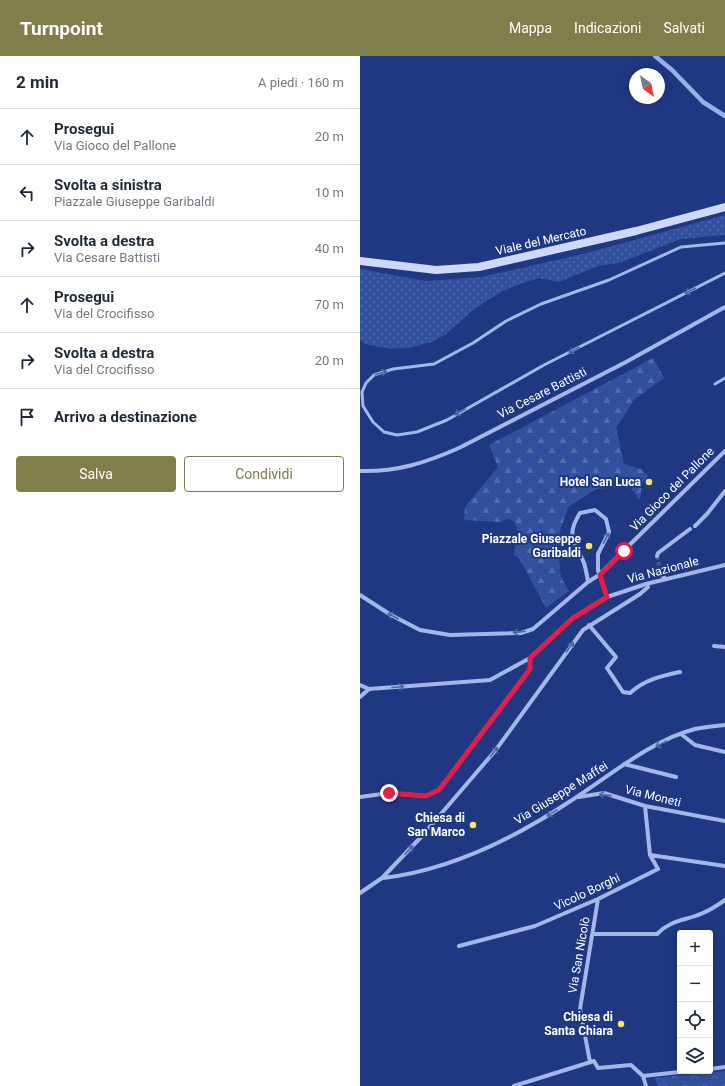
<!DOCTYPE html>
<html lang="it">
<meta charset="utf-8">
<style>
body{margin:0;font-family:Roboto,sans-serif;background:#f2f2f3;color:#1f2937}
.controls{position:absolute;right:12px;bottom:12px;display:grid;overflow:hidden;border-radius:4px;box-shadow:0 2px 10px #0003}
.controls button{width:36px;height:36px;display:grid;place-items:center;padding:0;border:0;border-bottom:1px solid #e0e1e3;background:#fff;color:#1f2937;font:20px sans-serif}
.compass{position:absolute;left:269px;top:12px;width:36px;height:36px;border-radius:50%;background:#fff;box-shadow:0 2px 10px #0003;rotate:147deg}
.stop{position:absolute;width:12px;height:12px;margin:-9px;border:3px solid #e11d48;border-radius:50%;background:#fff}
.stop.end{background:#e11d48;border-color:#fff;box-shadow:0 1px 4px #0008}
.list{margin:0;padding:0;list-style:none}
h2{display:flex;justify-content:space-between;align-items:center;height:52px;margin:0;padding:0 16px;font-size:17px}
h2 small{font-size:13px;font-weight:400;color:#747a83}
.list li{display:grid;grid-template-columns:26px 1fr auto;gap:12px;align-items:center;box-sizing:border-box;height:56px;padding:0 16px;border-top:1px solid #e0e1e3}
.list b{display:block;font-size:15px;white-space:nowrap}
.list p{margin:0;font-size:13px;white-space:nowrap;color:#747a83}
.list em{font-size:13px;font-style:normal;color:#747a83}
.actions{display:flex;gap:8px;padding:12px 16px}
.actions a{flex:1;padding:9px 0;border:1px solid #807e4b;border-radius:4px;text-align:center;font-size:14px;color:#807e4b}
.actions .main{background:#807e4b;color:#fff}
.icon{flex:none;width:22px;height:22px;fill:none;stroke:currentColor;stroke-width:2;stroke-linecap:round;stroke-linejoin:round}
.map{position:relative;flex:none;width:365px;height:1030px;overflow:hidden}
header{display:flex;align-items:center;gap:24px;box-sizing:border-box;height:56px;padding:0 20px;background:#807e4b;color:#fff}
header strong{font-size:19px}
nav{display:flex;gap:22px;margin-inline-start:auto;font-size:14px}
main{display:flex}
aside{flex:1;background:#fff}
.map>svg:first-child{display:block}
.grass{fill:url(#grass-dots)}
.forest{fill:url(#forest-firs)}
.park{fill:url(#park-crowns)}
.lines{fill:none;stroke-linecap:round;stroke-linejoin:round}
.stream{stroke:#98afea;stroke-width:4.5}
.street-tunnel{stroke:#415694;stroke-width:4;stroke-dasharray:4 2;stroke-linecap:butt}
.lane{stroke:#a5b7e9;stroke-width:3}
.street{stroke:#a5b7e9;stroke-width:4}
.secondary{stroke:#cfd9f7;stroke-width:8}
.oneway{stroke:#4e64a5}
.route{stroke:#e11d48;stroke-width:5}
.poi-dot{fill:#f7e764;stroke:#1f3881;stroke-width:1.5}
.labels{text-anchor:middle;stroke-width:4;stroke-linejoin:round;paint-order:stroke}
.street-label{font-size:12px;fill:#fff;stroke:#1f3881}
.poi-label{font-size:12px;font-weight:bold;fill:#fff;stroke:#1f3881;text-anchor:end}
</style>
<header>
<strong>Turnpoint</strong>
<nav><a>Mappa</a><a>Indicazioni</a><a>Salvati</a></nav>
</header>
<main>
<aside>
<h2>2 min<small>A piedi · 160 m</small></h2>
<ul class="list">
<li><svg class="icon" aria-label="ahead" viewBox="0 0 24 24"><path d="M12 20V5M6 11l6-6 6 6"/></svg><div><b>Prosegui</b><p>Via Gioco del Pallone</p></div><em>20 m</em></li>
<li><svg class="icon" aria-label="left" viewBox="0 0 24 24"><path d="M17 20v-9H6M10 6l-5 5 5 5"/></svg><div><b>Svolta a sinistra</b><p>Piazzale Giuseppe Garibaldi</p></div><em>10 m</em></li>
<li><svg class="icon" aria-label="right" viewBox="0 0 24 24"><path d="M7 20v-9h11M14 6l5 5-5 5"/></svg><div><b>Svolta a destra</b><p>Via Cesare Battisti</p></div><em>40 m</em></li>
<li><svg class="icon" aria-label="ahead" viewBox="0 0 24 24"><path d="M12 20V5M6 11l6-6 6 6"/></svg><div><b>Prosegui</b><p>Via del Crocifisso</p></div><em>70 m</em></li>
<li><svg class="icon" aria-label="right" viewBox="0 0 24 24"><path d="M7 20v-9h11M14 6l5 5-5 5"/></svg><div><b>Svolta a destra</b><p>Via del Crocifisso</p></div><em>20 m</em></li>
<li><svg class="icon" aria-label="arrive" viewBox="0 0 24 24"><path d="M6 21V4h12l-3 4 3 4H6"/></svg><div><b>Arrivo a destinazione</b></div></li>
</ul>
<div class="actions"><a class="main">Salva</a><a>Condividi</a></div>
</aside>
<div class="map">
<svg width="365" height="1030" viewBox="0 0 365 1030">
<defs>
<pattern id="grass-dots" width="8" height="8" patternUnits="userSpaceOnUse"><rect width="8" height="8" fill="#33509f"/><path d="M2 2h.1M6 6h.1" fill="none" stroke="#526aad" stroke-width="1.8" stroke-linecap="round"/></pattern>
<pattern id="forest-firs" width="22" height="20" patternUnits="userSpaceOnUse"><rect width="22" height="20" fill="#33509f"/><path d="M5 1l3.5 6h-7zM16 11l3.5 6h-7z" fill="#526aad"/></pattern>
<pattern id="park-crowns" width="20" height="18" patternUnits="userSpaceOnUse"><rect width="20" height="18" fill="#33509f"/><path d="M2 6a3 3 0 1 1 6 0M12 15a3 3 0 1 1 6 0" fill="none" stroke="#526aad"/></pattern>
</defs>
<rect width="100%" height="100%" fill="#1f3881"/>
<path class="grass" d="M 365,159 L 365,179 L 321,183 L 259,207 L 238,210 L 199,226 L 179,222 L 163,227 L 145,234 L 128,244 L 112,255 L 86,278 L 72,286 L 48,292 L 30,293 L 5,288 L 0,284 L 0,213 L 66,225 L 121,221 L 227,197 Z"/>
<path class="forest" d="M 293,302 L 304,322 L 274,344 L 256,372 L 264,408 L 281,413 L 288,420 L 282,428 L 280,444 L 269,430 L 236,433 L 208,451 L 197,485 L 201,521 L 209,535 L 186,552 L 159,502 L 154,499 C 154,485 163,475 152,464 L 146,463 L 141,466 L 104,464 L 105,451 L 138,411 L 129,389 Z"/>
<path class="park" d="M 365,1015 L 365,1030 L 298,1030 L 294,1022 Z"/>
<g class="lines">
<path class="stream" d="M 295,0 L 312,14 L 343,46 L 365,60"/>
<path class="street-tunnel" d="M 297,500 L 301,519"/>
<path class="lane" d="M 365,187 L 321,191 L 249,224 L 181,248 L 146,265 L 113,287 L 74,308 L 33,313 L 14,319 L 6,327 L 2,336 L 3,350 L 13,366 L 24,376 L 37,379 L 57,376 L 87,364 L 184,309 L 365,217
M 355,328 L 365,322"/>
<path class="street" d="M 0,415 C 37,416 65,407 99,392 L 266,306 L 365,251
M 335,470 L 347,458 L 365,435
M 297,500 L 298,497 L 330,473
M 301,519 L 306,523
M 228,526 C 227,520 226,513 224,507 C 215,485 205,481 220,457 L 235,454 L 246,463 L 249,476 L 238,498 L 238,514 L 247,541
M 0,539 L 31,559 L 60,574 L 90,579 L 161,577 L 173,573 L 228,526 L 239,519 L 365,395
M 229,569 L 256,601 L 247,612 L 263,636 L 270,637 C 284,624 301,620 320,616
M 354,590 L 365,591
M 0,629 L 9,633 L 130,624 L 170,602 L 213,562 L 247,541 L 286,528 L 365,509
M 0,641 L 9,633
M 321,678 L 335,689 L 365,696
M 264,708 L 316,721
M 0,741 L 29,737 L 66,740 L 79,734 L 170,613 L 170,602
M 219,741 L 244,737 L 285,750 L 365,765
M 290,799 L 365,810
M 23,822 C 90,814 153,783 209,746 C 247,722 291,684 335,673 C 345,671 355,670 365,669
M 0,837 L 22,822 L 62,780 L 135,695 L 223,574 L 280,538 L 288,531 L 286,528
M 234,878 L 297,878 C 312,863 325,865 343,857 C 350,854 358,849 365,844
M 99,890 L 175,870 L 238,843 L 298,813 L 290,799 L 285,750
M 230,1006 L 220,953 L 238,843
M 350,1013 L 365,1011
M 154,1030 L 234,1005 L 238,1012 L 271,1009 L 283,1020
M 286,1030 L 283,1020 L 329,1015"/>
<path class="secondary" d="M 0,205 L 76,214 L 119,211 L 276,175 L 365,151"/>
</g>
<defs><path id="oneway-shaft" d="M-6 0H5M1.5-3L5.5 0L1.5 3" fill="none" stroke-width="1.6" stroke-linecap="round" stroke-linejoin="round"/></defs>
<g class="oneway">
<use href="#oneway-shaft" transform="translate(330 235) rotate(153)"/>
<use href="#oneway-shaft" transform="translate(214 294) rotate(153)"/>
<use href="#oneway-shaft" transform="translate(21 317) rotate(-18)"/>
<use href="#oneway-shaft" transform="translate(100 356) rotate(151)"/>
<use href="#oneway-shaft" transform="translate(246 482) rotate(-63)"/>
<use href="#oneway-shaft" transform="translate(33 560) rotate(-150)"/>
<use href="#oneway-shaft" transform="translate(159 576) rotate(173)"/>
<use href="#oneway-shaft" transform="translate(210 591) rotate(-53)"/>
<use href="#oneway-shaft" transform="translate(38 631) rotate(-5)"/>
<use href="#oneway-shaft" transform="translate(301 688) rotate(152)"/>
<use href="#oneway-shaft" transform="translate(134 696) rotate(-51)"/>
<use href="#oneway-shaft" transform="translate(245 739) rotate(-174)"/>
<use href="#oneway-shaft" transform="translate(192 757) rotate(148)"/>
<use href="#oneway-shaft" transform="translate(49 794) rotate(-46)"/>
</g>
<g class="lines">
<path class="route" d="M 29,737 L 66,740 L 79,734 L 170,613 L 170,602 L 213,562 L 247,541 L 240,519 L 264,495"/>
</g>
<g class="poi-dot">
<circle cx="289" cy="426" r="4"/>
<circle cx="229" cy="490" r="4"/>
<circle cx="113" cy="769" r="4"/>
<circle cx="261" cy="968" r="4"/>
</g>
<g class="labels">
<g class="street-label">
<text transform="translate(181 185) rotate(-13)" y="4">Viale del Mercato</text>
<text transform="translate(182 337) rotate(-27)" y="4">Via Cesare Battisti</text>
<text transform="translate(312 433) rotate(-45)" y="4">Via Gioco del Pallone</text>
<text transform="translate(303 514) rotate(-15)" y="4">Via Nazionale</text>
<text transform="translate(201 737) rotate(-32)" y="4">Via Giuseppe Maffei</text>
<text transform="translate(293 740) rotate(14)" y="4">Via Moneti</text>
<text transform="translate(227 836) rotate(-25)" y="4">Vicolo Borghi</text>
<text transform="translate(219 899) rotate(-80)" y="4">Via San Nicolò</text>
</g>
<g class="poi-label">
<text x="281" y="430">Hotel San Luca</text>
<text x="221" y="487">Piazzale Giuseppe<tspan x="221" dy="14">Garibaldi</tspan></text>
<text x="105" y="766">Chiesa di<tspan x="105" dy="14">San Marco</tspan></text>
<text x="253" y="965">Chiesa di<tspan x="253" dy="14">Santa Chiara</tspan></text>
</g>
</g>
</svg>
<div class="controls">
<button>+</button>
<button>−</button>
<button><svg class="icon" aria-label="locate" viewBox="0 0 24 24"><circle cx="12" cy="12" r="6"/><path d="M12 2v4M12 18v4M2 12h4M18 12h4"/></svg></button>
<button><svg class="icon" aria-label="layers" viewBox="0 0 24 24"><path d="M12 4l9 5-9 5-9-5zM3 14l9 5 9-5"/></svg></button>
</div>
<svg class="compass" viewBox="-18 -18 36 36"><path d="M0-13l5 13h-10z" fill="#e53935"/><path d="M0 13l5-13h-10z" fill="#747a83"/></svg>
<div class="stop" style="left:264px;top:495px"></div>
<div class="stop end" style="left:29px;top:737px"></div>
</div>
</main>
